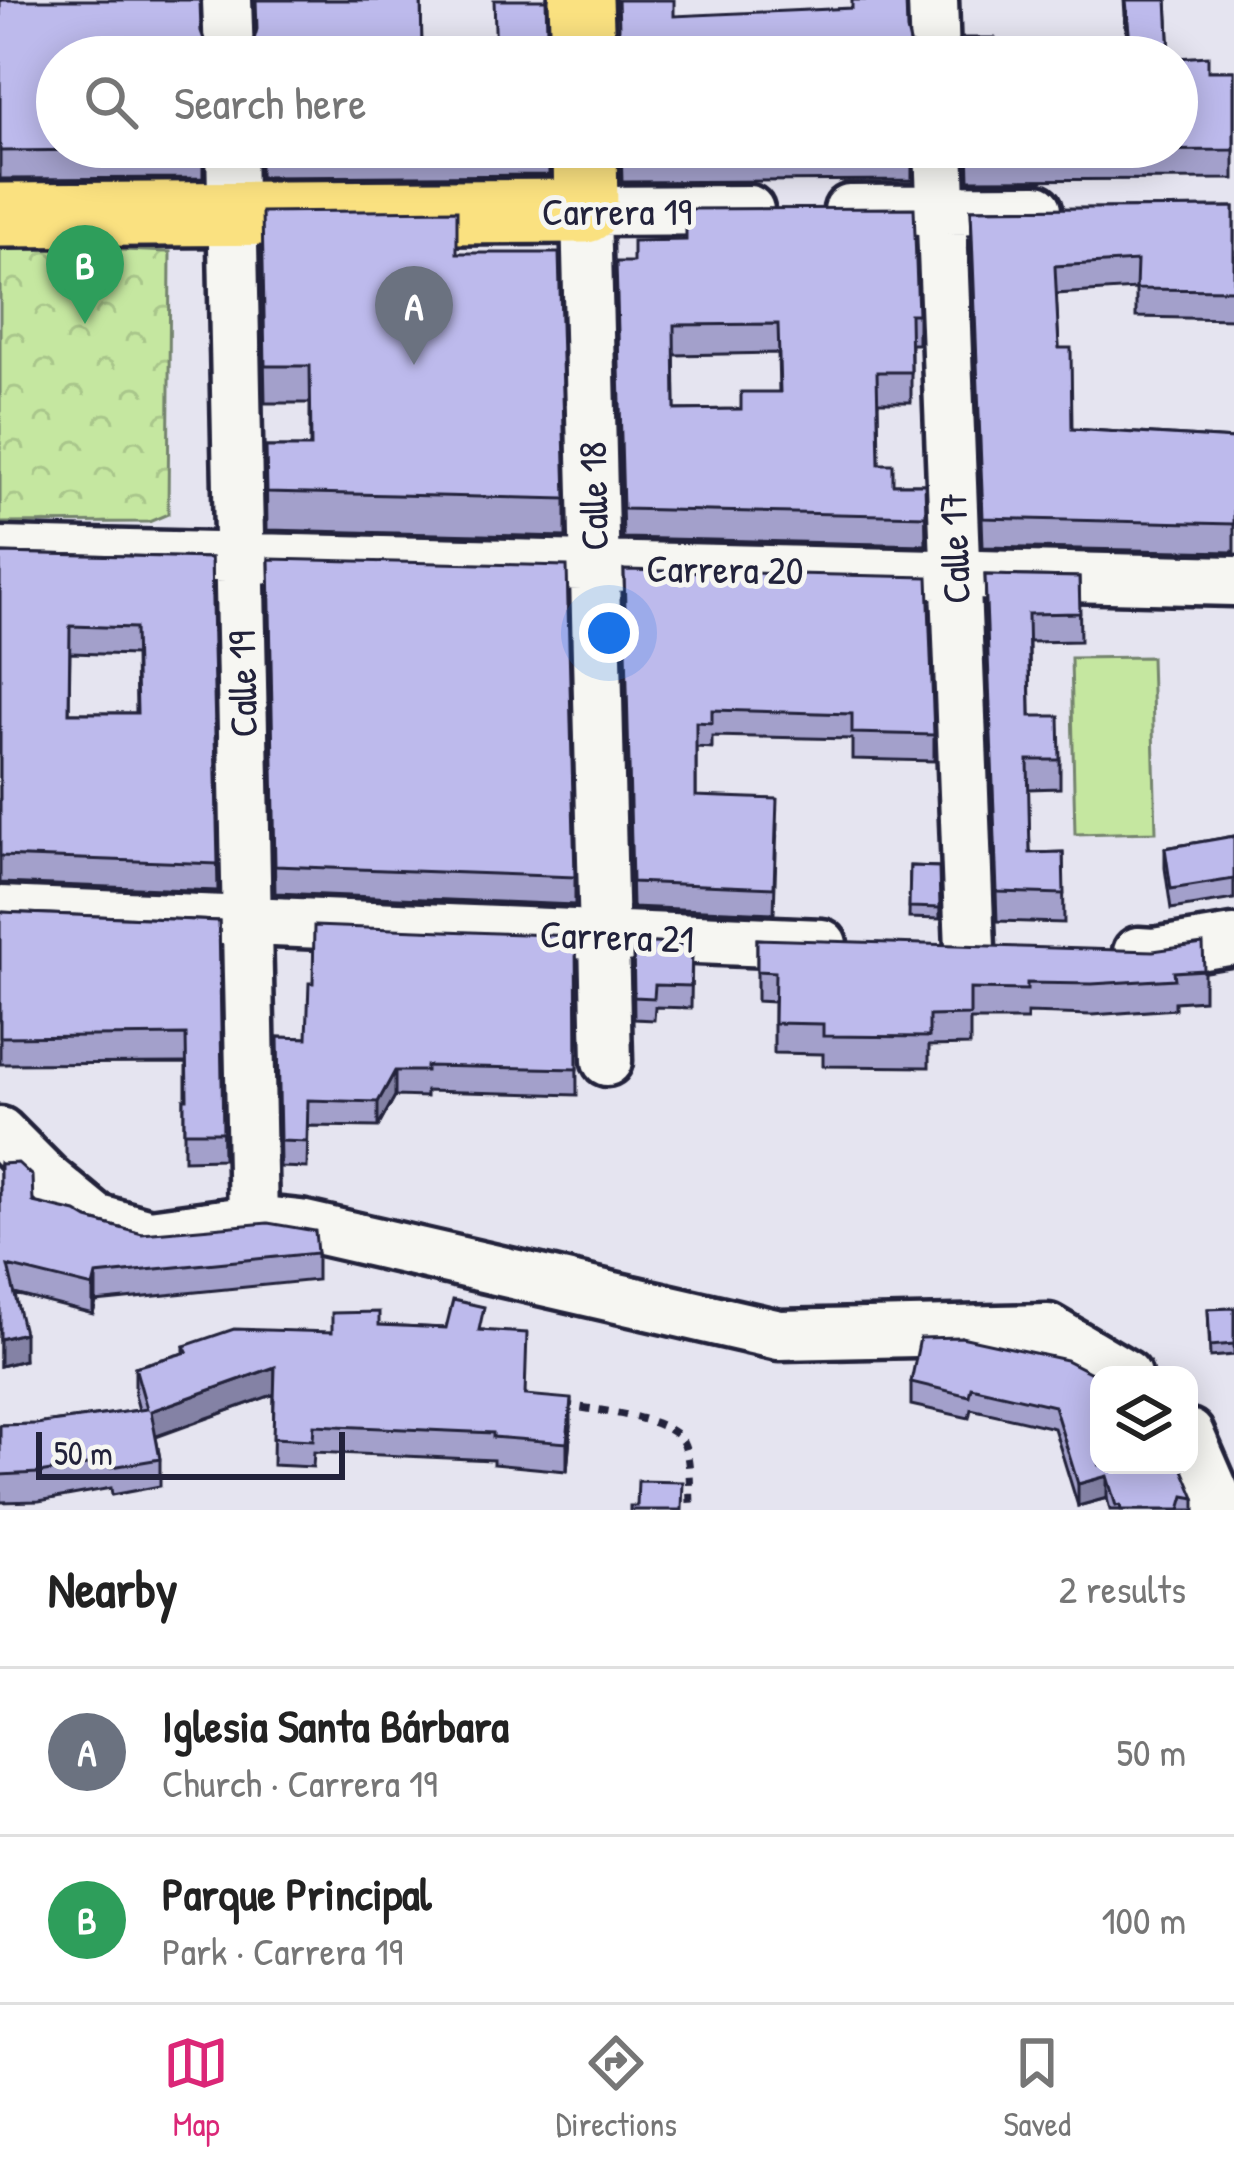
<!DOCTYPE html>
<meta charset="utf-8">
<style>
body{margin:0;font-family:"Patrick Hand",sans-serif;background:#f2f2f2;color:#222}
.controls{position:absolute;right:36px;bottom:36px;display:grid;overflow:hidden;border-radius:24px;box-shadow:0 6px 30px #0003}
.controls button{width:108px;height:108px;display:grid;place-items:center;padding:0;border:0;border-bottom:3px solid #e0e0e0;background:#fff;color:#222;font:60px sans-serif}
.scale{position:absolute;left:36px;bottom:30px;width:309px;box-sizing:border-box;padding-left:12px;border:6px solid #22223b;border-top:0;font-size:33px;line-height:42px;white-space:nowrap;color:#22223b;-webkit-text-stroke:9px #f6f6f2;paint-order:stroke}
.you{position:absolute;left:609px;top:633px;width:42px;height:42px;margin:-30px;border:9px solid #fff;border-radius:50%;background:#1a73e8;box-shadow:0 0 0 18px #1a73e833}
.badge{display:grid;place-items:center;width:78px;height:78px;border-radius:50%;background:#db2777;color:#fff;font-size:39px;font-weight:700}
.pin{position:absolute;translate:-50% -99px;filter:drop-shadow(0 3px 6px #0008)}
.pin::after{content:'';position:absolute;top:63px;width:42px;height:36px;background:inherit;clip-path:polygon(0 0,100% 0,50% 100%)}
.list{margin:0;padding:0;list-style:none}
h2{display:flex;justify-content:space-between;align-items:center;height:156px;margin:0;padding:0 48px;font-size:51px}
h2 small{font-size:39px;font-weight:400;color:#767676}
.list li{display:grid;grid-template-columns:78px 1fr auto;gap:36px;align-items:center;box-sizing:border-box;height:168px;padding:0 48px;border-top:3px solid #e0e0e0}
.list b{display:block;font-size:45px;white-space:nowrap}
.list p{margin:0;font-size:39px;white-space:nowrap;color:#767676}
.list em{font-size:39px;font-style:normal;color:#767676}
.icon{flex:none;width:66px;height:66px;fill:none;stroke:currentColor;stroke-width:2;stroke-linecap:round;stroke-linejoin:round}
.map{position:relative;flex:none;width:1234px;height:1510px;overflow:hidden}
.search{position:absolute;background:#fff;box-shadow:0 6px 30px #0003;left:36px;right:36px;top:36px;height:132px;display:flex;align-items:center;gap:30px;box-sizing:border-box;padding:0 42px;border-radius:66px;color:#767676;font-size:45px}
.sheet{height:492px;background:#fff}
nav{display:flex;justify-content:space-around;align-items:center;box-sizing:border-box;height:168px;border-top:3px solid #e0e0e0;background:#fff;font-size:33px;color:#767676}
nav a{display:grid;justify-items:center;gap:6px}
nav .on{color:#db2777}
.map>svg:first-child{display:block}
.park{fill:url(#park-crowns);stroke:#74846e;stroke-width:3}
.pitch{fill:#c5e7a0;stroke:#74846e;stroke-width:3}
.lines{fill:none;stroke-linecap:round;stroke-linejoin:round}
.minor-casing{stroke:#22223b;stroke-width:57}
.major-casing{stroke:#22223b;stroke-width:72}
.path{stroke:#22223b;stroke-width:8;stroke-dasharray:9 9;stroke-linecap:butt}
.minor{stroke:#f6f6f2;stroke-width:48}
.major{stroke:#fae180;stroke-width:63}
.wall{fill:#a3a0cb;stroke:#22223b;stroke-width:3;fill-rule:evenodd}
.shaded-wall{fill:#8482a5;stroke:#22223b;stroke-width:3}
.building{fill:#bdbaec;stroke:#22223b;stroke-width:3;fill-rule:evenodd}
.labels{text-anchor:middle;stroke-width:10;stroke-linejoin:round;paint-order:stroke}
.street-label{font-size:39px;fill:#22223b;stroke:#f6f6f2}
</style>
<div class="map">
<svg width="1234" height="1510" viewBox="0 0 1234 1510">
<defs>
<pattern id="park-crowns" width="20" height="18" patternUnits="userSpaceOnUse" patternTransform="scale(3)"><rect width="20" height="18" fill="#c5e7a0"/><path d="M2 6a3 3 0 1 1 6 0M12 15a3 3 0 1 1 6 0" fill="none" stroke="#a9c68b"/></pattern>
</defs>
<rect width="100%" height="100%" fill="#e5e4f0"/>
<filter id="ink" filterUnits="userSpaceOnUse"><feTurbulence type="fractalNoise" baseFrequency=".00833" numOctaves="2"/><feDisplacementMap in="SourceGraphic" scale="24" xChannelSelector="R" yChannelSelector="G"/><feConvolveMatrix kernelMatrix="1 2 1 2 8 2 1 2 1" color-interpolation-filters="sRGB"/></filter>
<g filter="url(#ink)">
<path class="park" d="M 29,246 L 170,252 L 168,514 L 149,522 L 0,523 L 0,247 Z"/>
<path class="pitch" d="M 1151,657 L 1156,832 L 1075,834 L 1071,658 Z"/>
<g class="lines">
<g class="minor-casing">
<path id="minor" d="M 227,0 L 229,57
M 933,0 L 935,57
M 231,147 L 253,1220
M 939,147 L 970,949
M 849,210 L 1037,209
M 0,552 L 1234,581
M 0,911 L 822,944
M 1138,952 L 1154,953 L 1234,940
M 607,1061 L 586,211 L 749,210
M 0,1132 L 46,1178 L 96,1219 L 150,1234 L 253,1220 L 300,1225 L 779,1335 L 1048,1329 L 1126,1375
M 1189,1434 L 1222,1510"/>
</g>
<g class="major-casing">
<path id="major" d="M 581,0 L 583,57
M 0,215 L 586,211 L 585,147"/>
</g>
<path class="path" d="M 564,1405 C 592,1410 669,1416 683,1442 C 692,1460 689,1490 691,1510"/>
<use href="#minor" class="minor"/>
<use href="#major" class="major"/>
</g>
<path class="wall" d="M 0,0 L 57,57 L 203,147 L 203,178 L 0,179 Z
M 255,0 L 421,0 L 422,57 L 229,57 L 243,53 L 253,43 L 256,32 Z
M 1124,0 L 1167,0 L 1170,57 L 1127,43 Z
M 1208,71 L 1234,71 L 1234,179 L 969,180 L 968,147 L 1177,147 Z
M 260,147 L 549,147 L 549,175 L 260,177 Z
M 621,147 L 912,147 L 912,180 L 622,182 Z
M 1234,207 L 1234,319 L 1136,317 L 1136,289 L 1056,294 L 1059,348 L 1072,429 L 1234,439 L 1234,552 L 983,547 L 971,209 Z
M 262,249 L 457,253 L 566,499 L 566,537 L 267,530 L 266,447 L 310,447 L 310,403 L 265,403 Z
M 633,262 L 918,314 L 918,344 L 911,344 L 911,402 L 878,402 L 879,464 L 893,484 L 925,484 L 926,545 L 623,538 L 616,291 ZM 778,353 L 779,392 L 741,409 L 675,410 L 674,355 Z
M 0,553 L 211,558 L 218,891 L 0,883 ZM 70,653 L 135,655 L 136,713 L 69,713 Z
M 269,559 L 575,877 L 575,905 L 275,893 Z
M 624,570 L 934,735 L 934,761 L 852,759 L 852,739 L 712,736 L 712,748 L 696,747 L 696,796 L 777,824 L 774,913 L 632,907 Z
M 985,575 L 1079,577 L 1080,641 L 1029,642 L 1030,716 L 1060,760 L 1060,788 L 1028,789 L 1030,853 L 1063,852 L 1064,923 L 997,921 Z
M 1234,836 L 1234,899 L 1171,909 L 1165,868 L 1165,848 Z
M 910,866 L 939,867 L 940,919 L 909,918 Z
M 0,912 L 219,921 L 223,1159 L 184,1160 L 184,1099 L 186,1099 L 186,1063 L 0,1064 Z
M 576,936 L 577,1095 L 426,1091 L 426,1097 L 395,1096 L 378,1127 L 308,1126 L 307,1168 L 280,1167 L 278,1037 L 307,1038 Z
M 757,939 L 1204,970 L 1204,1000 L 1175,1002 L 1175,1009 L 1092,1015 L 1027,1013 L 1027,1020 L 970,1020 L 970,1045 L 929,1046 L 929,1067 L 823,1066 L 823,1054 L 774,1053 L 774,1002 L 757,1001 Z
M 633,942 L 692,945 L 691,1008 L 655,1007 L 654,1020 L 634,1019 Z
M 0,1164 L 33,1202 L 88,1219 L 142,1234 L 317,1253 L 317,1280 L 96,1302 L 93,1314 L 15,1294 L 24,1360 L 0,1366 Z
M 1234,1308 L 1234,1355 L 1210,1357 L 1208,1309 Z
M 379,1325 L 484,1330 L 526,1395 L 571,1426 L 567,1471 L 493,1464 L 493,1460 L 314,1452 L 313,1467 L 273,1465 L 274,1394 L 156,1437 L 160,1459 L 160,1486 L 112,1495 L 111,1488 L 39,1501 L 0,1502 L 0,1425 L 36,1424 L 139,1410 L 135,1395 L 135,1367 L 184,1353 L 184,1346 L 332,1332 Z
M 961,1337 L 1195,1498 L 1195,1510 L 1110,1510 L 1107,1498 L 1078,1506 L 1054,1428 L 971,1409 L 969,1418 L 911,1405 L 911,1382 Z"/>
<path class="shaded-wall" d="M 395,1071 L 395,1096 L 378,1127 L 378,1102 Z
M 96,1275 L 96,1302 L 93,1314 L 93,1287 Z
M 24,1333 L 24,1360 L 0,1366 L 0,1339 Z
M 275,1367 L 275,1394 L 151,1438 L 151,1411 Z
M 571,1399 L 571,1426 L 567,1471 L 567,1443 Z
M 1107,1476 L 1107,1498 L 1078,1506 L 1078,1484 Z"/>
<path class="building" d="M 0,0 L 200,0 L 201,31 L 206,45 L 217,54 L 228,57 L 57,57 L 57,147 L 203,147 L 203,149 L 0,151 Z
M 256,0 L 421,0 L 422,48 L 406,49 L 407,57 L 229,57 L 243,53 L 253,43 L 257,29 Z
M 494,0 L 546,0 L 547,31 L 553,49 L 562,57 L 496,57 Z
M 618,0 L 674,0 L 674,16 L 852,8 L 852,0 L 906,0 L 907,30 L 910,43 L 921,53 L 937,57 L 604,57 L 614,47 L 619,28 Z
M 1126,0 L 1167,0 L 1170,57 L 1061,57 L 1060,45 L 1130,43 Z
M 961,38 L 995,38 L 995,57 L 937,57 L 951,52 Z
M 1208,56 L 1208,71 L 1234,71 L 1234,150 L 969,152 L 969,147 L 1177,147 L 1177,58 Z
M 260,147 L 549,147 L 260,149 Z
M 621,147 L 912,147 L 912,152 L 622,154 Z
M 1234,207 L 1234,290 L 1136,289 L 1137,261 L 1055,266 L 1059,348 L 1071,348 L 1072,429 L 1234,439 L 1234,524 L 983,518 L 971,209 Z
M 914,208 L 918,314 L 910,314 L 911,372 L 877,372 L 879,464 L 893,464 L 893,484 L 925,484 L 926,516 L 623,509 L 616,262 L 633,262 L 633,241 L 686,240 L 686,209 ZM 778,324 L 780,392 L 741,392 L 741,409 L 675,410 L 674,325 Z
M 457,210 L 457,253 L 559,253 L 566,499 L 267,492 L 266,447 L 311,447 L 310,366 L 265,366 L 262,212 Z
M 0,553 L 211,558 L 218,864 L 0,856 ZM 70,626 L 135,628 L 137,713 L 69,713 Z
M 269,559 L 567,566 L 575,877 L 275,866 Z
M 624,570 L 928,577 L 934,735 L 852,733 L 852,714 L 712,710 L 712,723 L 696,722 L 696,796 L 777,799 L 774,888 L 632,882 Z
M 985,575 L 1079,577 L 1080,613 L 1028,614 L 1030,716 L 1059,716 L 1060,760 L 1028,760 L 1030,853 L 1063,852 L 1064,894 L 997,892 Z
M 1234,836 L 1234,879 L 1171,889 L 1165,848 Z
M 910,866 L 939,867 L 940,908 L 909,907 Z
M 0,912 L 219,921 L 223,1132 L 184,1132 L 184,1099 L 187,1099 L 186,1035 L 0,1037 Z
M 314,926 L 576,936 L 577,1069 L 426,1066 L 426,1071 L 395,1071 L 378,1102 L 308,1100 L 307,1142 L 280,1141 L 278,1037 L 307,1038 L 309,983 L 313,983 Z
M 757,939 L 1153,951 L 1203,944 L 1204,970 L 1174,972 L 1175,979 L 1092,984 L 1027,983 L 1027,990 L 970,989 L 970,1015 L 929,1016 L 929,1037 L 823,1036 L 823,1024 L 774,1023 L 775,972 L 757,971 Z
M 633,942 L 692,945 L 691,986 L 655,985 L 654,998 L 634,997 Z
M 18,1163 L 32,1176 L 33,1202 L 76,1212 L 88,1219 L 142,1234 L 268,1223 L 315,1231 L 317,1253 L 96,1275 L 93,1287 L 8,1266 L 24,1333 L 0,1339 L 0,1164 Z
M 453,1300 L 484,1307 L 479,1330 L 527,1333 L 525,1395 L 571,1399 L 567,1443 L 493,1437 L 493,1433 L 314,1425 L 313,1440 L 273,1438 L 275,1367 L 151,1411 L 160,1459 L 112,1467 L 111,1461 L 39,1473 L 0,1475 L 0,1425 L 36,1424 L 147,1409 L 135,1367 L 187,1352 L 184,1346 L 234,1329 L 332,1332 L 332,1313 L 379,1312 L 379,1325 L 446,1328 Z
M 1234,1308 L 1234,1344 L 1210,1346 L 1208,1309 Z
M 961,1337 L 1066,1360 L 1099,1377 L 1099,1465 L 1181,1465 L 1195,1498 L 1184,1496 L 1180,1510 L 1121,1510 L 1120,1505 L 1116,1506 L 1107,1476 L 1078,1484 L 1054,1406 L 971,1387 L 969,1396 L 911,1382 L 920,1338 Z
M 638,1481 L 683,1482 L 682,1510 L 630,1510 L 630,1506 L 637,1506 Z"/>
</g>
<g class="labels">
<g class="street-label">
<text x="617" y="225">Carrera 19</text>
<text transform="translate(593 496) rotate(-91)" y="14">Calle 18</text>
<text transform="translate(954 548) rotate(-92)" y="14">Calle 17</text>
<text transform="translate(725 569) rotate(1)" y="14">Carrera 20</text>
<text transform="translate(242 684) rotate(-91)" y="14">Calle 19</text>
<text transform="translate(617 936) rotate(2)" y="14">Carrera 21</text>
</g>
</g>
</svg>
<div class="controls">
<button><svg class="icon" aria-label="layers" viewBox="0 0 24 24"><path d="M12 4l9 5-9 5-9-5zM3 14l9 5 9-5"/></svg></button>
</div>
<div class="scale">50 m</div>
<div class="you"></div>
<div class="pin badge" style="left:414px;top:365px;background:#6b7280">A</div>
<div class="pin badge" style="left:85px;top:324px;background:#2e9e5b">B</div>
<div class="search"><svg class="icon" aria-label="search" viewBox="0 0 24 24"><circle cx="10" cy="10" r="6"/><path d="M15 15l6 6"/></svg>Search here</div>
</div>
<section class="sheet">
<h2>Nearby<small>2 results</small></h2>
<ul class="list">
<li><span class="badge" style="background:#6b7280">A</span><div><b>Iglesia Santa Bárbara</b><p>Church · Carrera 19</p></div><em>50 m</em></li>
<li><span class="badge" style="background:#2e9e5b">B</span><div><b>Parque Principal</b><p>Park · Carrera 19</p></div><em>100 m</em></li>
</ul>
</section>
<nav>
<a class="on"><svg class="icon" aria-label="map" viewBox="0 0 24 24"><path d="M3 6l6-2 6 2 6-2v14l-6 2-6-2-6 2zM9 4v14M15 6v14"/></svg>Map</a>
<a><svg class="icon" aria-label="directions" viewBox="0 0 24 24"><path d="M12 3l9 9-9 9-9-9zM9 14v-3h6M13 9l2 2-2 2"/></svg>Directions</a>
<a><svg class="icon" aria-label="saved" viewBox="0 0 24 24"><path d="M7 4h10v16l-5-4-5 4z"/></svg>Saved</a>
</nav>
